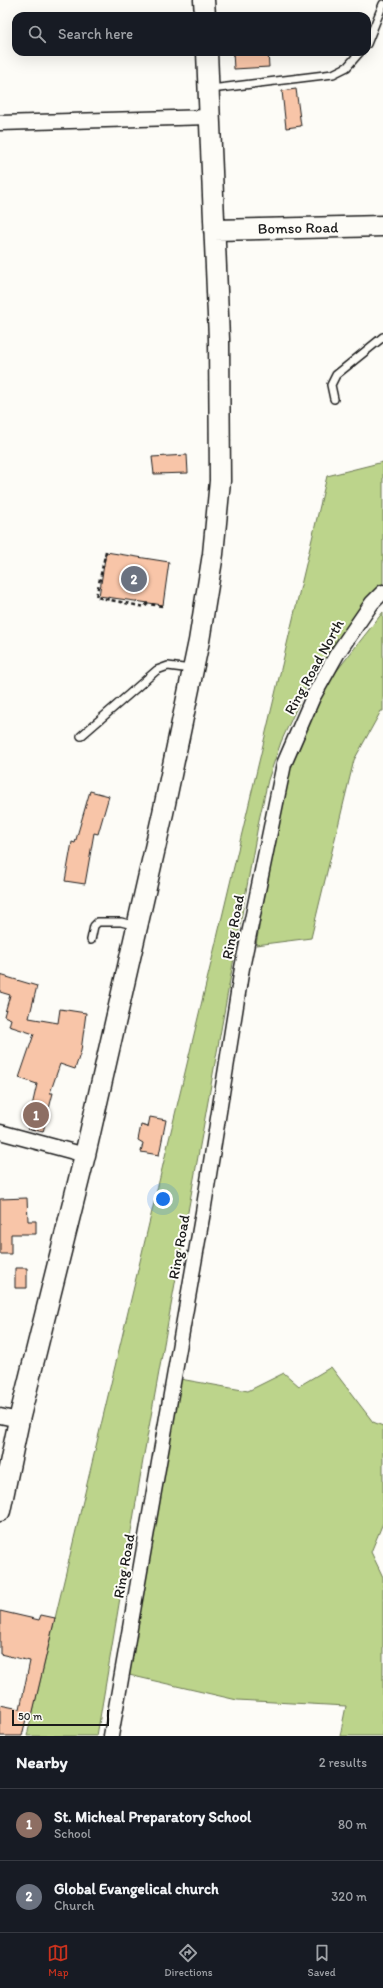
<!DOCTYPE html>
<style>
body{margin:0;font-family:Itim,sans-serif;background:#20242c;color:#f1f3f6}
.scale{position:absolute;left:12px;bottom:10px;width:97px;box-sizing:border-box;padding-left:4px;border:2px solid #1c1c1c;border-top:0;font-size:11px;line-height:14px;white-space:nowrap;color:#1c1c1c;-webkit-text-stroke:3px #fdfcf7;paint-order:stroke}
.you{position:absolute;left:163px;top:1199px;width:14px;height:14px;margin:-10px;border:3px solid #fff;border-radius:50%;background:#1a73e8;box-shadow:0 0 0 6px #1a73e833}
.badge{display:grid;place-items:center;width:26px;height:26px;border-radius:50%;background:#c8321e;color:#fff;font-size:13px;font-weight:700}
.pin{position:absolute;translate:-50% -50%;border:2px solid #fff;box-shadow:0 1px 4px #0006}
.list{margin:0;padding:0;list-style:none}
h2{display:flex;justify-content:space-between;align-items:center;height:52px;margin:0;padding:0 16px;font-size:17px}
h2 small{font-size:13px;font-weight:400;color:#9ea1a6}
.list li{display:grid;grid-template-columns:26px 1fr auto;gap:12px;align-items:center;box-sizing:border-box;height:72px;padding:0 16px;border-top:1px solid #363941}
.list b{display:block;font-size:15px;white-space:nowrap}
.list p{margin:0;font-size:13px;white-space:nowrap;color:#9ea1a6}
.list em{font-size:13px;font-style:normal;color:#9ea1a6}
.icon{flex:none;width:22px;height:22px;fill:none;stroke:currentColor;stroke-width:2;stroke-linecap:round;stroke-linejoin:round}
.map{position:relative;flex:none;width:383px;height:1736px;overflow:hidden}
.search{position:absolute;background:#171b24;box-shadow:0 4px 16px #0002;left:12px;right:12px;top:12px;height:44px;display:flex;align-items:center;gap:10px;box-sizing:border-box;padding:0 14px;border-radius:12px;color:#9ea1a6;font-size:15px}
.sheet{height:196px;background:#171b24}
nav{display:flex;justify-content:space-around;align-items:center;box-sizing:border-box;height:56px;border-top:1px solid #363941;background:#171b24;font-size:11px;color:#9ea1a6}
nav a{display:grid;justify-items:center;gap:2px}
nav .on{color:#c8321e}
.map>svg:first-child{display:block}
.green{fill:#bcd48b;stroke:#6c7854}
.building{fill:#f8c5a8;stroke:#1c1c1c}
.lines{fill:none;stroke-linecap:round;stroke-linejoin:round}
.lane-casing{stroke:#1c1c1c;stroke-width:10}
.street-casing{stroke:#1c1c1c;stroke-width:17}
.secondary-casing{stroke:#1c1c1c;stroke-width:23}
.path{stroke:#1c1c1c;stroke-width:2.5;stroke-dasharray:4 3;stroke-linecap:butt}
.lane{stroke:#fdfcf7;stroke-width:7}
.street{stroke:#fdfcf7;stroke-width:14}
.secondary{stroke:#fdfcf7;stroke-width:20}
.labels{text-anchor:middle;stroke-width:4;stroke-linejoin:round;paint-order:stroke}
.street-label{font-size:15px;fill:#1c1c1c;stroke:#fdfcf7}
</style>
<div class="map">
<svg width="383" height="1736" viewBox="0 0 383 1736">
<rect width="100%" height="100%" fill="#fdfcf7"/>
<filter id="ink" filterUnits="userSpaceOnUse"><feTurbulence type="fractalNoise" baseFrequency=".025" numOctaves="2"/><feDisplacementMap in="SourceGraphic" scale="8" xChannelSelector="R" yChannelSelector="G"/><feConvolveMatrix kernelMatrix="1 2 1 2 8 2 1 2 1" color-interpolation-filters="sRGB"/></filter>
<g filter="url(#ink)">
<path class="green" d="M 383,462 L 383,583 L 330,651 L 308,683 L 281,742 L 268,780 L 259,820 L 143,1460 L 97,1736 L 27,1736 L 327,476 Z
M 383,612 L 383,711 L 381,711 L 354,760 L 311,938 L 256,945 L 284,782 L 301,734 L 324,687 Z
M 331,1367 L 373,1422 L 383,1426 L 383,1523 L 371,1552 L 383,1577 L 383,1736 L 340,1736 L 346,1706 L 237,1700 L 129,1675 L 180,1379 L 248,1391 L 284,1373 L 299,1386 Z"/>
<path class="building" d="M 233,52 L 268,52 L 269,67 L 234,69 Z
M 296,89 L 301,126 L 286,128 L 282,91 Z
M 187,455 L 188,473 L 154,474 L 152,457 Z
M 106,552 L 169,562 L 163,605 L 99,596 Z
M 90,791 L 109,796 L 98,834 L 94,833 L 85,884 L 65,881 L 72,842 L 75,843 Z
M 0,975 L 37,986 L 29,1018 L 58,1023 L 60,1009 L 86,1013 L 81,1051 L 75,1069 L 60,1064 L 50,1093 L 53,1093 L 43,1132 L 27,1128 L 37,1084 L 19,1078 L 34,1034 L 9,1026 L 11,1019 L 4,1016 L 10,995 L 0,992 Z
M 150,1117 L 166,1120 L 159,1155 L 141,1152 L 143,1143 L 138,1140 L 141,1125 L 148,1127 Z
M 27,1198 L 28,1221 L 36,1221 L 36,1234 L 11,1234 L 11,1254 L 0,1254 L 0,1199 Z
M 15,1268 L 27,1268 L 27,1288 L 15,1288 Z
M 0,1611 L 39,1620 L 41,1615 L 55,1618 L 31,1720 L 26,1719 L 22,1736 L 0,1736 L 0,1705 L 20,1709 L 30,1661 L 0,1654 Z"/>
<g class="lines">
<g class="lane-casing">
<path id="lane" d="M 367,44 L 383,4
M 211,89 L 333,74 L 347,67 L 360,52
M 334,399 L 331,385 L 336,375 L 383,337
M 81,736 L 157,670 L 168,666 L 191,669
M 91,940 L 94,926 L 98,922 L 121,922 L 137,926"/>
</g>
<g class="street-casing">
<path id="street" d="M 0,123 L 210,117
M 0,1132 L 85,1155
M 0,1416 L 19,1420
M 111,1736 L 203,1212 L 242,968 L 284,764 L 313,697 L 337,654 L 372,603 L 383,592"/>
</g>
<g class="secondary-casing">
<path id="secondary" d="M 204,0 L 205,16
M 214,230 L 383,226
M 0,1511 L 19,1420 L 85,1155 L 163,813 L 199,641 L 213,554 L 220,481 L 219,339 L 207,52"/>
</g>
<path class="path" d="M 106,551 L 96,597 L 145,607 L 147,604 L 163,606"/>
<use href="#lane" class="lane"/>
<use href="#street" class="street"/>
<use href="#secondary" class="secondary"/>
</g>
</g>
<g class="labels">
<g class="street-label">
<text transform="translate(298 228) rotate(-1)" y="5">Bomso Road</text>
<text transform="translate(314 667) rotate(-61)" y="5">Ring Road North</text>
<text transform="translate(233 927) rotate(-79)" y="5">Ring Road</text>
<text transform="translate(179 1247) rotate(-80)" y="5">Ring Road</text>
<text transform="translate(124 1566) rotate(-80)" y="5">Ring Road</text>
</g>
</g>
</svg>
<div class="scale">50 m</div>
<div class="you"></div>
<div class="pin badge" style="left:36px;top:1115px;background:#8d6e63">1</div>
<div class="pin badge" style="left:134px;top:579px;background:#6b7280">2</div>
<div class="search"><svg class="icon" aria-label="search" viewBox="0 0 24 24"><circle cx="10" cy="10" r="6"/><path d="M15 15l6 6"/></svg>Search here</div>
</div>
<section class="sheet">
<h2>Nearby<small>2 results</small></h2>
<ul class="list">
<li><span class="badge" style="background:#8d6e63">1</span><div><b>St. Micheal Preparatory School</b><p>School</p></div><em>80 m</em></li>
<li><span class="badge" style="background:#6b7280">2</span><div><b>Global Evangelical church</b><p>Church</p></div><em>320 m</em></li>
</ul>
</section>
<nav>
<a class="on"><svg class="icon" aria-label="map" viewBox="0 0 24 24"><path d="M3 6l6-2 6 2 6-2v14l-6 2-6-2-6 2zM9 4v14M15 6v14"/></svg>Map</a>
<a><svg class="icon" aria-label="directions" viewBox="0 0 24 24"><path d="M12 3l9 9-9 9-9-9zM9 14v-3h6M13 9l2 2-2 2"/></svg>Directions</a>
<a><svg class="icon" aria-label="saved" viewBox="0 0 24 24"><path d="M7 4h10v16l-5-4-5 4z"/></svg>Saved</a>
</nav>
